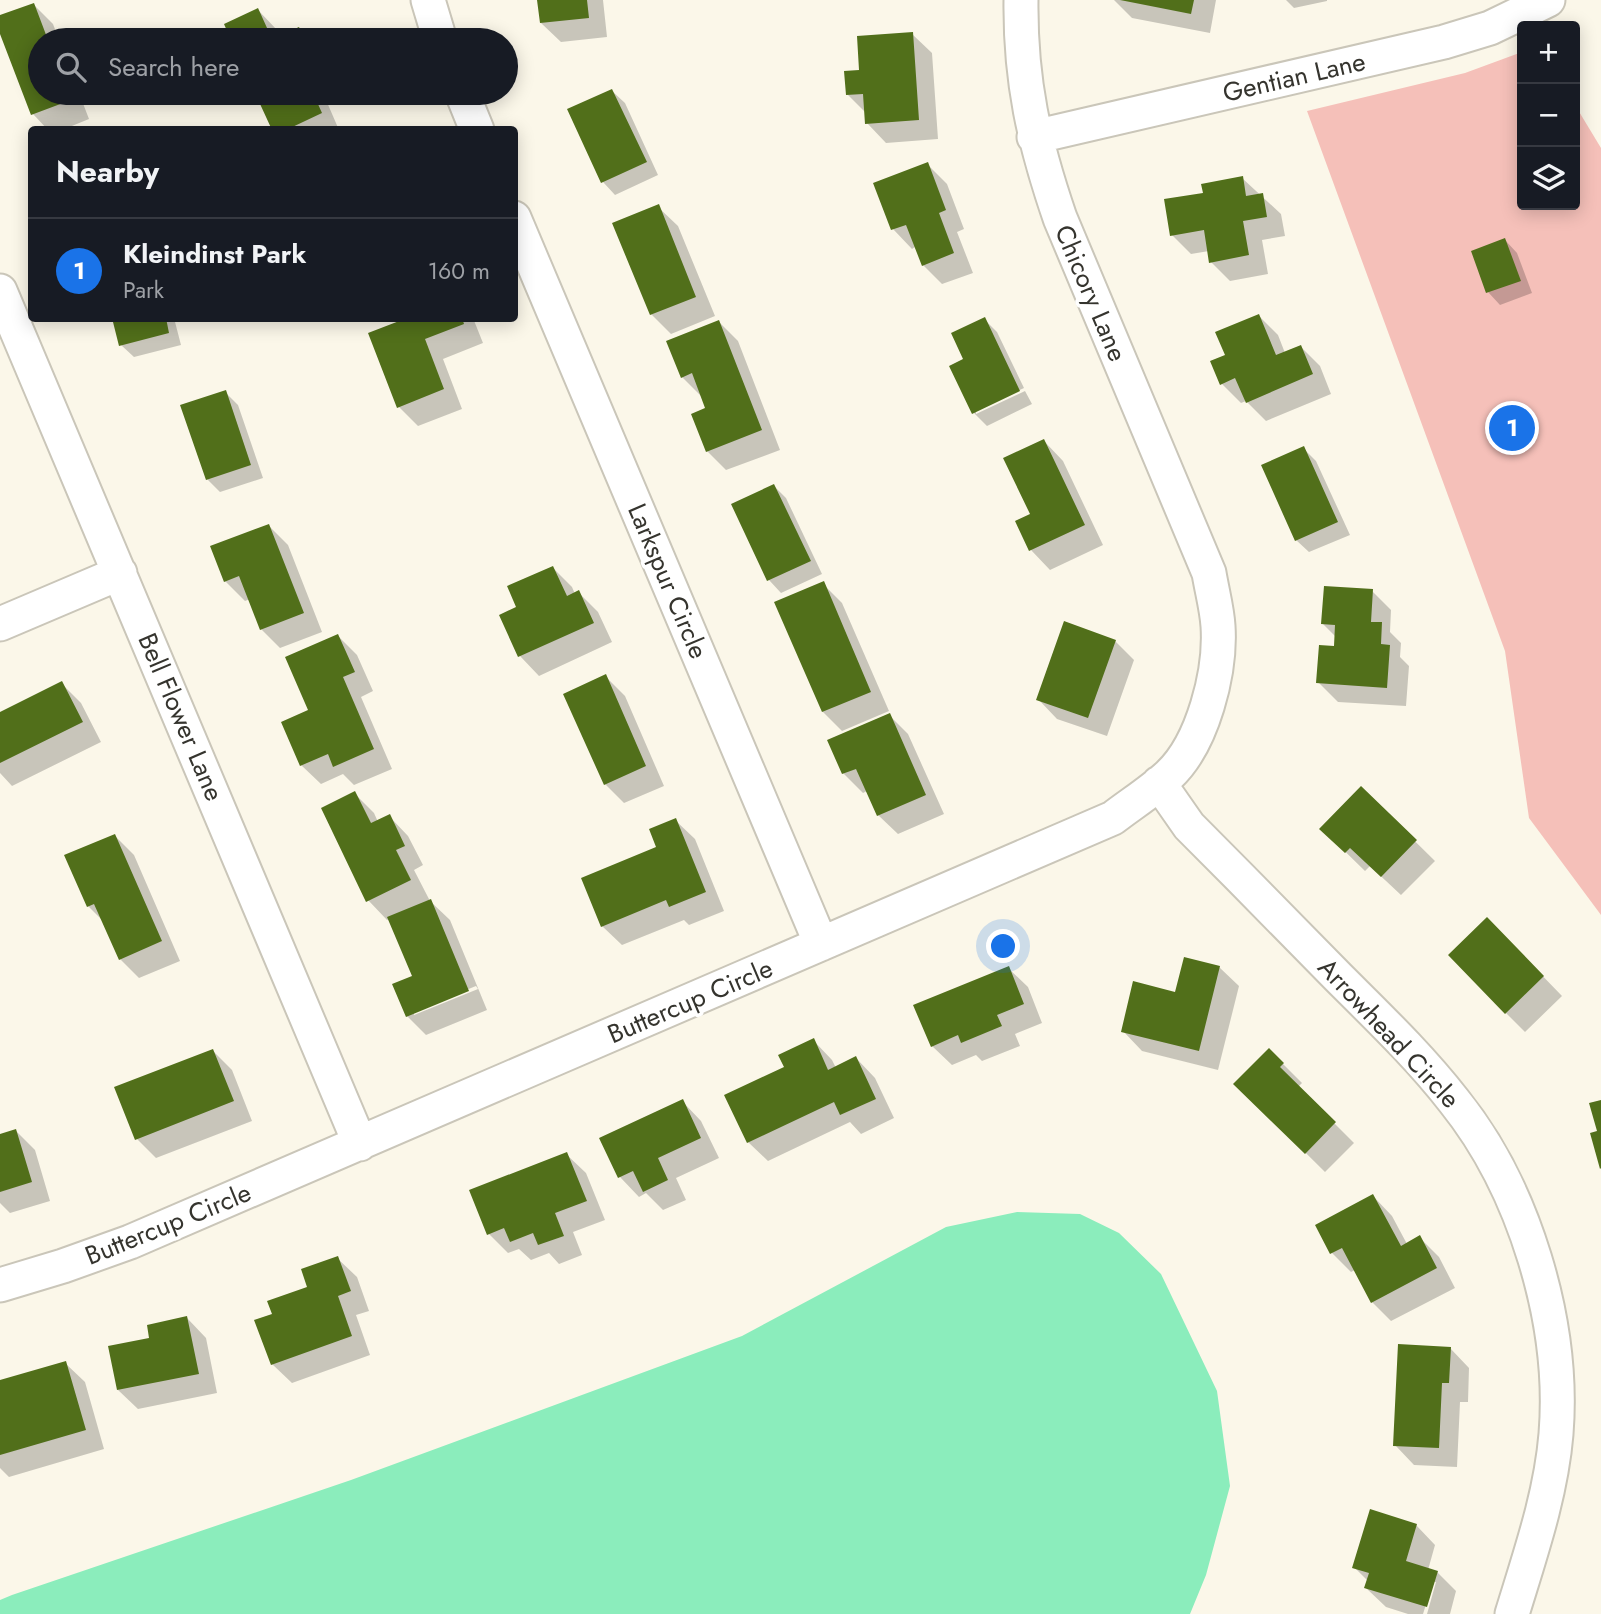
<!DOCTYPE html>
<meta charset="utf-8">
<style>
body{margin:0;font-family:Jost,sans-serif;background:#242831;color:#f1f3f6}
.controls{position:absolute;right:21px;top:21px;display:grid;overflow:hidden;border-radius:7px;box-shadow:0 4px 18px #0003}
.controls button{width:63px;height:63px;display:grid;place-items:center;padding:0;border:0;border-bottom:2px solid #363941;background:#171b24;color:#f1f3f6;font:35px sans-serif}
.you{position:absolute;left:1004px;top:947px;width:24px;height:24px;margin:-18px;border:5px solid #fff;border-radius:50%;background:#1a73e8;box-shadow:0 0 0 10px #1a73e833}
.badge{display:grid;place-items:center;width:46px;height:46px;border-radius:50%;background:#1a73e8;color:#fff;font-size:23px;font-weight:700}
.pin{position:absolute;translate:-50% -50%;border:4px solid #fff;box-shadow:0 2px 7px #0006}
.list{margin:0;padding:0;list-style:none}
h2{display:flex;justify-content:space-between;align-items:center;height:91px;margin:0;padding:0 28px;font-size:30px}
h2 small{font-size:23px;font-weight:400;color:#9ea1a6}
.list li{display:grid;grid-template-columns:46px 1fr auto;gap:21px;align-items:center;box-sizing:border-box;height:105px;padding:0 28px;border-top:2px solid #363941}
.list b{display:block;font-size:26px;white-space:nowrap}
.list p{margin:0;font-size:23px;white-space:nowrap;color:#9ea1a6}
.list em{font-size:23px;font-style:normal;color:#9ea1a6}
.icon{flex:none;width:38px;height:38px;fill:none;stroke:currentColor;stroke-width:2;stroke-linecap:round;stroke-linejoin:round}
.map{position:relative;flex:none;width:1601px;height:1614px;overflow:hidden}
.search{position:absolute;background:#171b24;box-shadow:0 4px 18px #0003;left:28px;top:28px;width:490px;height:77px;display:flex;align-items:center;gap:18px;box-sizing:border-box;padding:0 24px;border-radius:38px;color:#9ea1a6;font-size:26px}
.panel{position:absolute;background:#171b24;box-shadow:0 4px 18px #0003;left:28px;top:126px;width:490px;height:196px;border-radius:7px}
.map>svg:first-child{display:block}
.green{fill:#f5c0b9}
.water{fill:#8bedbc}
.shadow{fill:#0003;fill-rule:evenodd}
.building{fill:#516f1a}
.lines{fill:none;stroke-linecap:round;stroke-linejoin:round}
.minor-casing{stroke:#cac6b9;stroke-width:37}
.minor{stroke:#fff;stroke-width:33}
.labels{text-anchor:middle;stroke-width:7;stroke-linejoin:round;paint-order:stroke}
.street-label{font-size:26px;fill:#35342e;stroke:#fff}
</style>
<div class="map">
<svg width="1601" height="1614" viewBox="0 0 1601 1614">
<rect width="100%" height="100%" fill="#fbf7e9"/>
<path class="green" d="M 1522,52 L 1522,205 L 1575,205 L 1575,105 L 1601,148 L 1601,915 L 1529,818 L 1505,651 L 1307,111 L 1465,73 Z"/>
<path class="water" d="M 1017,1212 L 1080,1214 L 1119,1233 L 1161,1274 L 1217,1391 L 1230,1486 L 1206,1575 L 1190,1614 L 0,1614 L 0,1600 L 12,1595 L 351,1480 L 742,1336 L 946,1227 Z"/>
<path class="shadow" d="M 539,0 L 603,0 L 607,37 L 561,42 L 541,23 Z
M 1114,0 L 1216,0 L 1210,33 L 1132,18 Z
M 1286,0 L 1327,0 L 1327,1 L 1294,8 Z
M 34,5 L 53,24 L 59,40 L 40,40 L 40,93 L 79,93 L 89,119 L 62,130 L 48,130 L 33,114 L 0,29 L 0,17 Z
M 258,10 L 277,30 L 281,37 L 299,30 L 309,40 L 233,40 L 226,25 Z
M 912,34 L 932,53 L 938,139 L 886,143 L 867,123 L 866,113 L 847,94 L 861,72 Z
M 612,91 L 625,103 L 658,175 L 615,195 L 603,182 Z
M 257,93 L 323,93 L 339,130 L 273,130 Z
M 927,164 L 947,184 L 964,229 L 957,232 L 973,273 L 942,284 L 923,265 L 915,247 L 912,249 L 893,229 Z
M 1242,178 L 1281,214 L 1285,236 L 1262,240 L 1268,274 L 1230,281 L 1211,262 L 1209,251 L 1191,254 L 1172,235 L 1205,194 Z
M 658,207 L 678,226 L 715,316 L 671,334 L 651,314 Z
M 1505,240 L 1517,253 L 1532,293 L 1500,305 L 1488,292 Z
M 1259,316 L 1278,335 L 1285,353 L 1301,347 L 1320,366 L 1331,394 L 1266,421 L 1246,401 L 1241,403 L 1222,384 L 1227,356 Z
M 114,318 L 174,318 L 181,345 L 134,357 L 121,345 Z
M 412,318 L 473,318 L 483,343 L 443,359 L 462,409 L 418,426 L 399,407 Z
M 984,319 L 997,332 L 1024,388 L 976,410 L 976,414 L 1025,391 L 1032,404 L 987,426 L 974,413 L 951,367 L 965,360 Z
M 719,322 L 738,341 L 780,450 L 726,470 L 707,451 L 708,409 L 701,396 L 682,377 Z
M 225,392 L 238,405 L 263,478 L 220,492 L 207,479 Z
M 1044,441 L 1063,461 L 1103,545 L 1050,570 L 1031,550 L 1017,522 L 1032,515 Z
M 1303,448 L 1316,461 L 1350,535 L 1309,552 L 1296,540 Z
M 774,486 L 786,498 L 822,574 L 781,593 L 769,580 Z
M 269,526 L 288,545 L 322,632 L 280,648 L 261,629 L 250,599 L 245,601 L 225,581 Z
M 553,568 L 572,587 L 575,594 L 578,592 L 598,612 L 612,642 L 539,676 L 520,656 L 519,608 Z
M 823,584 L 842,603 L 889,711 L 842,731 L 823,712 Z
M 1372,591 L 1391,610 L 1390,632 L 1401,643 L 1400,657 L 1409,666 L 1406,706 L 1338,702 L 1318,682 L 1335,648 L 1336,637 L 1323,624 Z
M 338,636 L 357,655 L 373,691 L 361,697 L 392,769 L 354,785 L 343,774 L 321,784 L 301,765 L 310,711 Z
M 1115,641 L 1134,660 L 1107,736 L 1057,719 L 1038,699 Z
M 605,676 L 625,696 L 664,786 L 624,803 L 605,784 Z
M 62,684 L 81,703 L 101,742 L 12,786 L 0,773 L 0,714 Z
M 889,715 L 908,734 L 944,814 L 898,834 L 878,815 L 867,791 L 863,793 L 843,773 Z
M 1361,788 L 1435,861 L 1401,895 L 1370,866 L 1365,871 L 1322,829 Z
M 354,793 L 374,813 L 378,822 L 389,816 L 408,836 L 423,865 L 414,870 L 430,901 L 450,920 L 487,1010 L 426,1035 L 407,1016 L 414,977 L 389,919 L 387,920 L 368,900 ZM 476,986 L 478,989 L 414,1015 L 414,1011 Z
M 675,820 L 695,839 L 724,911 L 689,925 L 684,920 L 622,945 L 602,926 L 658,848 Z
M 115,836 L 134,855 L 180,961 L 139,978 L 120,959 L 104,922 L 88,906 Z
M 1506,938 L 1562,996 L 1525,1032 L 1506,1013 Z
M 1219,967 L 1239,986 L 1218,1070 L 1142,1051 L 1123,1031 Z
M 1008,968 L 1028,987 L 1042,1023 L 1015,1034 L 1020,1046 L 982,1061 L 976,1055 L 952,1065 L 932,1046 Z
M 813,1040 L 832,1060 L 836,1068 L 856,1058 L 875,1078 L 894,1118 L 861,1134 L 850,1122 L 768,1161 L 748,1142 L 787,1068 Z
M 1269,1050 L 1302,1083 L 1298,1087 L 1354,1143 L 1325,1172 L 1236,1084 Z
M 213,1051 L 232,1070 L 252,1121 L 156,1158 L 137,1139 Z
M 682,1101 L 701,1121 L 719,1158 L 676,1178 L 686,1200 L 663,1210 L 646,1193 L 639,1197 L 620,1177 L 602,1139 Z
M 16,1131 L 35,1150 L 50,1201 L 10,1213 L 0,1203 L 0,1136 Z
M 566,1154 L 586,1173 L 605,1220 L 573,1232 L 582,1255 L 559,1264 L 549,1253 L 531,1260 L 519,1249 L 508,1253 L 489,1234 Z
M 1373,1196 L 1392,1216 L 1407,1244 L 1420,1238 L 1439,1257 L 1455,1288 L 1391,1321 L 1372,1302 L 1355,1270 L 1351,1272 L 1332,1253 Z
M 337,1258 L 357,1277 L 369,1311 L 356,1315 L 370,1355 L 292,1383 L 272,1364 L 274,1315 L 310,1288 Z
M 187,1318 L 206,1338 L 217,1393 L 138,1409 L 118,1390 Z
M 1450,1348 L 1469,1368 L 1468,1402 L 1460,1402 L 1457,1467 L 1414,1465 L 1395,1445 Z
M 65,1363 L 85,1382 L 104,1449 L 9,1477 L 0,1468 L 0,1382 Z
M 1416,1525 L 1435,1545 L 1428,1570 L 1437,1572 L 1456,1591 L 1450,1614 L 1427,1614 L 1436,1582 L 1433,1582 L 1423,1614 L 1408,1614 L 1386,1607 L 1366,1588 L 1368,1581 L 1354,1567 Z"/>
<path class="building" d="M 537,0 L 587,0 L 589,18 L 540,23 Z
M 1120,0 L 1194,0 L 1191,14 Z
M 34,3 L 48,40 L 40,40 L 40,93 L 68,93 L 71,100 L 31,115 L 0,34 L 0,15 Z
M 258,8 L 272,39 L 299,27 L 305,40 L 231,40 L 224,24 Z
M 913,32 L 919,120 L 865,124 L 863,94 L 846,95 L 844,71 L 859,70 L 857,36 Z
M 612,89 L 647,162 L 601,183 L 567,109 Z
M 255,93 L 313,93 L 322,113 L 286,130 L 272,130 Z
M 928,162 L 946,210 L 939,213 L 954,253 L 922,266 L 906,225 L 891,230 L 873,183 Z
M 1243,176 L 1246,196 L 1263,193 L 1267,217 L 1243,221 L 1249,255 L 1209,263 L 1204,230 L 1170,236 L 1164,199 L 1203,193 L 1201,184 Z
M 659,204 L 696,297 L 650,315 L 612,223 Z
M 1505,238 L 1521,281 L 1486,293 L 1471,251 Z
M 1259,314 L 1276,355 L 1301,345 L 1313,374 L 1246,403 L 1235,378 L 1220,385 L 1210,361 L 1225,355 L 1215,332 Z
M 985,317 L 1020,391 L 972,414 L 949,366 L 963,359 L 951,333 Z
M 112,318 L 166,318 L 169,333 L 119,346 Z
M 407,318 L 462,318 L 464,324 L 425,339 L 444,389 L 397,408 L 368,333 Z
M 719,320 L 762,430 L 706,452 L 691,414 L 705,408 L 692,373 L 681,378 L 666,341 Z
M 226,390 L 251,465 L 206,480 L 180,405 Z
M 1044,439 L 1085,525 L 1029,551 L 1015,521 L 1030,514 L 1003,458 Z
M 1304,446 L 1338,522 L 1295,541 L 1261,465 Z
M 774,484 L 811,561 L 767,581 L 731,504 Z
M 269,524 L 304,613 L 260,630 L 239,576 L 224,582 L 210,546 Z
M 553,566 L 567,596 L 579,590 L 594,623 L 518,657 L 499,615 L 516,607 L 507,586 Z
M 824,581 L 871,692 L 822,712 L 774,602 Z
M 1324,586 L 1373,589 L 1371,622 L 1382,622 L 1381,644 L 1390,645 L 1387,688 L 1316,683 L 1319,645 L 1334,646 L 1335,625 L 1321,624 Z
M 1064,621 L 1116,640 L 1088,718 L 1036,700 Z
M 338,634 L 355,672 L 343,677 L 374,749 L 333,767 L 328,754 L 300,766 L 281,722 L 308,710 L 285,657 Z
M 606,674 L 646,766 L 604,785 L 563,694 Z
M 62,681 L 83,722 L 0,763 L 0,712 Z
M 890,713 L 926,795 L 877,816 L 856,769 L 842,774 L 827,740 Z
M 1361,786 L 1417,840 L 1381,877 L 1350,848 L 1345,853 L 1319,829 Z
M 355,791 L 371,823 L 390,814 L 405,846 L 396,850 L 411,880 L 366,902 L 321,808 Z
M 676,818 L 706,892 L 669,907 L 666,900 L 601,927 L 581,878 L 656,847 L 649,829 Z
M 115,834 L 162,941 L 119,960 L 94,904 L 87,907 L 64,855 Z
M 431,899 L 469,991 L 406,1017 L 392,984 L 412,976 L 387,917 Z
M 1487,917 L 1544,976 L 1505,1014 L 1448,955 Z
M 1184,957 L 1220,966 L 1199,1051 L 1121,1032 L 1133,981 L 1175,992 Z
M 1009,966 L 1024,1004 L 997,1015 L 1002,1026 L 961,1043 L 958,1035 L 931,1047 L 913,1005 Z
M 814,1038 L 828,1070 L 856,1056 L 876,1099 L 840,1115 L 834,1102 L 747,1143 L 724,1095 L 784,1067 L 778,1055 Z
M 1269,1048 L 1284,1063 L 1280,1067 L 1336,1122 L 1305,1154 L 1233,1084 Z
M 213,1049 L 234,1101 L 135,1140 L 114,1087 Z
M 683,1099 L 701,1138 L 658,1158 L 668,1180 L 643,1192 L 633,1171 L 618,1178 L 599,1138 Z
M 1601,1100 L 1601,1168 L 1600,1169 L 1590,1133 L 1597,1131 L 1589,1103 Z
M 16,1129 L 32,1182 L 0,1192 L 0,1134 Z
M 567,1152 L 587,1201 L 555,1213 L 564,1236 L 538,1245 L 533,1233 L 510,1242 L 504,1228 L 487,1235 L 469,1190 Z
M 1373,1194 L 1401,1246 L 1420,1235 L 1437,1268 L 1371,1303 L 1342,1248 L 1330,1254 L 1315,1225 Z
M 338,1256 L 351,1291 L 338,1296 L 352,1336 L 271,1365 L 254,1320 L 272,1314 L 267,1301 L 307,1287 L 301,1269 Z
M 187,1316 L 199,1374 L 117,1390 L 108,1346 L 149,1338 L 147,1325 Z
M 1398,1344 L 1451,1347 L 1449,1383 L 1442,1383 L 1439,1448 L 1393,1446 Z
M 66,1361 L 86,1430 L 0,1455 L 0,1380 Z
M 1370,1509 L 1417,1524 L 1406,1561 L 1438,1571 L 1427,1607 L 1364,1588 L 1369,1573 L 1352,1568 Z"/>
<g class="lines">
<g class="minor-casing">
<path id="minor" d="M 428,0 L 440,40
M 462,93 L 477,130
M 1034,137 L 1444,42 L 1490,28 L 1548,0
M 514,218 L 821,944
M 0,291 L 360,1144
M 0,624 L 120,573
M 1159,783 L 1189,826 C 1239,876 1289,927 1338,977 C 1378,1017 1419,1056 1454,1101 C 1524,1188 1565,1322 1556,1434 C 1551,1495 1530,1555 1512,1614
M 0,1285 L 63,1266 L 130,1242 L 1113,818 C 1131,804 1152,791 1169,775 C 1203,743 1221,672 1218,626 C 1217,609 1212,591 1209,573 L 1060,218 C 1034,142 1020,81 1021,0"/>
</g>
<use href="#minor" class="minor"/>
</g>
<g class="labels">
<g class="street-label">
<text transform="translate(1294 77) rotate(-13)" y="9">Gentian Lane</text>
<text transform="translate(1091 293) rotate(67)" y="9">Chicory Lane</text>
<text transform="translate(668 581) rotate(67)" y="9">Larkspur Circle</text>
<text transform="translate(181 717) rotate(67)" y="9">Bell Flower Lane</text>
<text transform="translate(690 1001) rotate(-23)" y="9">Buttercup Circle</text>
<text transform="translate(1389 1033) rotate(47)" y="9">Arrowhead Circle</text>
<text transform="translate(168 1224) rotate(-22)" y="9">Buttercup Circle</text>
</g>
</g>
</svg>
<div class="controls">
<button>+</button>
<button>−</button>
<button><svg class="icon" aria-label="layers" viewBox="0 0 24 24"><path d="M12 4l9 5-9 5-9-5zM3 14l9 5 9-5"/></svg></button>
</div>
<div class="you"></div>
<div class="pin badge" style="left:1512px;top:428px">1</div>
<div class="search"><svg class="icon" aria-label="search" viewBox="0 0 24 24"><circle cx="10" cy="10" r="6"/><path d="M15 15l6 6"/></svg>Search here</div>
<section class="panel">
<h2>Nearby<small></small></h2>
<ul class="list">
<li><span class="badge">1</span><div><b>Kleindinst Park</b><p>Park</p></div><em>160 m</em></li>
</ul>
</section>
</div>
